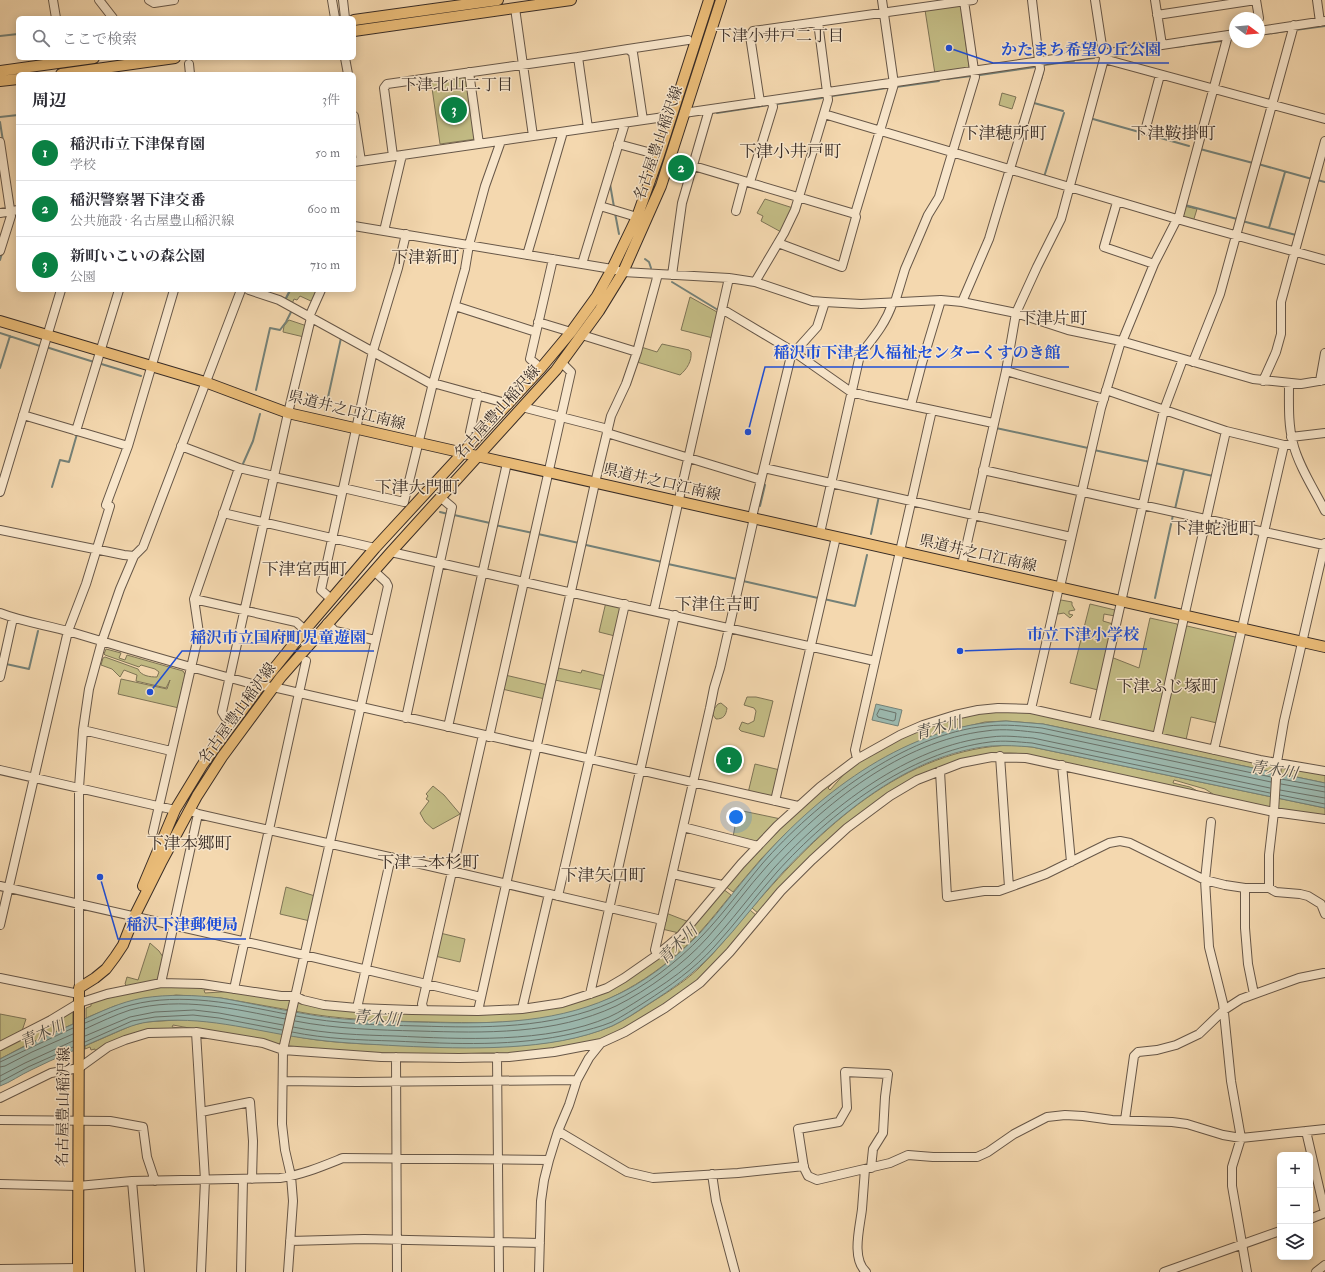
<!DOCTYPE html>
<html lang="ja">
<meta charset="utf-8">
<style>
body{margin:0;font-family:"IM FELL Double Pica","Noto Serif JP",serif;background:#f2f2f3;color:#2b2b33}
.controls{position:absolute;right:12px;bottom:12px;display:grid;overflow:hidden;border-radius:6px;box-shadow:0 2px 10px #0003}
.controls button{width:36px;height:36px;display:grid;place-items:center;padding:0;border:0;border-bottom:1px solid #e1e1e2;background:#fff;color:#2b2b33;font:20px sans-serif}
.compass{position:absolute;left:1229px;top:12px;width:36px;height:36px;border-radius:50%;background:#fff;box-shadow:0 2px 10px #0003;rotate:106deg}
.you{position:absolute;left:736px;top:817px;width:14px;height:14px;margin:-10px;border:3px solid #fff;border-radius:50%;background:#1a73e8;box-shadow:0 0 0 6px #1a73e833}
.badge{display:grid;place-items:center;width:26px;height:26px;border-radius:50%;background:#0b8043;color:#fff;font-size:13px;font-weight:700}
.pin{position:absolute;translate:-50% -50%;border:2px solid #fff;box-shadow:0 1px 4px #0006}
.list{margin:0;padding:0;list-style:none}
h2{display:flex;justify-content:space-between;align-items:center;height:52px;margin:0;padding:0 16px;font-size:17px}
h2 small{font-size:13px;font-weight:400;color:#7c7c81}
.list li{display:grid;grid-template-columns:26px 1fr auto;gap:12px;align-items:center;box-sizing:border-box;height:56px;padding:0 16px;border-top:1px solid #e1e1e2}
.list b{display:block;font-size:15px;white-space:nowrap}
.list p{margin:0;font-size:13px;white-space:nowrap;color:#7c7c81}
.list em{font-size:13px;font-style:normal;color:#7c7c81}
.icon{flex:none;width:22px;height:22px;fill:none;stroke:currentColor;stroke-width:2;stroke-linecap:round;stroke-linejoin:round}
.map{position:relative;flex:none;width:1325px;height:1272px;overflow:hidden}
.search{position:absolute;background:#fff;box-shadow:0 2px 10px #0003;left:16px;top:16px;width:340px;height:44px;display:flex;align-items:center;gap:10px;box-sizing:border-box;padding:0 14px;border-radius:6px;color:#7c7c81;font-size:15px}
.panel{position:absolute;background:#fff;box-shadow:0 2px 10px #0003;left:16px;top:72px;width:340px;height:220px;border-radius:6px}
.map>svg:first-child{display:block}
.green{fill:#c3bc85;stroke:#7e7456}
.water{fill:#9cb9af;stroke:#748178}
.lines{fill:none;stroke-linecap:round;stroke-linejoin:round}
.shore{stroke:#6a726a;stroke-width:1}
.stream{stroke:#748178;stroke-width:2}
.minor-casing{stroke:#675748;stroke-width:10}
.major-casing{stroke:#382c26;stroke-width:12}
.minor{stroke:#f8e6cb;stroke-width:8}
.major{stroke:#eabc78;stroke-width:10}
.labels{text-anchor:middle;stroke-width:3;stroke-linejoin:round;paint-order:stroke}
.street-label{font-size:15px;fill:#382c26;stroke:#f8e6cb}
.neighbourhood-label{font-size:16px;fill:#382c26;stroke:#f8e6cb}
.water-label{font-size:16px;font-style:italic;fill:#514f48;stroke:#f8e6cb}
.quarter-label{font-size:17px;fill:#382c26;stroke:#f8e6cb}
.leader{fill:none;stroke:#1d4ed8;stroke-width:1.5}
.callout-dot{fill:#1d4ed8;stroke:#f8e6cb;stroke-width:1.5}
.callout-label{font-size:16px;text-anchor:middle;font-weight:bold;fill:#1d4ed8;stroke:#f8e6cb;stroke-width:3;stroke-linejoin:round;paint-order:stroke}
</style>
<div class="map">
<svg width="1325" height="1272" viewBox="0 0 1325 1272">
<rect width="100%" height="100%" fill="#f4d8af"/>
<filter id="stains"><feTurbulence type="fractalNoise" baseFrequency=".005" numOctaves="4"/><feColorMatrix values="0 0 0 0 .2 0 0 0 0 .09 0 0 0 0 .02 0 0 0 .5 -.17"/></filter>
<radialGradient id="worn" r=".72"><stop offset=".6" stop-color="#630" stop-opacity="0"/><stop offset="1" stop-color="#630" stop-opacity=".3"/></radialGradient>
<path class="green" d="M 958,5 L 961,7 L 969,66 L 968,69 L 935,74 L 925,10 Z
M 465,76 L 468,79 L 476,139 L 440,144 L 431,81 Z
M 1002,93 L 1016,97 L 1012,109 L 999,105 Z
M 765,199 L 793,208 L 783,233 L 761,221 L 763,216 L 757,213 Z
M 1184,206 L 1197,209 L 1193,222 L 1182,216 Z
M 291,290 L 319,290 L 313,302 L 300,296 L 297,300 L 294,299 L 292,304 L 285,301 Z
M 690,297 L 717,312 L 718,315 L 713,338 L 681,330 Z
M 289,320 L 307,326 L 304,337 L 283,332 L 284,326 Z
M 662,344 L 689,350 L 691,352 C 692,361 687,369 680,375 L 637,362 L 641,347 L 657,352 Z
M 1061,600 L 1072,602 L 1072,605 L 1075,610 L 1069,611 L 1069,614 L 1073,615 L 1070,618 L 1064,613 L 1058,614 L 1056,613 L 1059,602 Z
M 606,602 L 621,605 L 615,636 L 599,632 Z
M 1090,604 L 1115,610 L 1116,613 L 1115,616 L 1104,614 L 1103,621 L 1113,624 L 1098,690 L 1070,683 Z
M 1150,618 L 1177,624 L 1179,627 L 1156,731 L 1153,733 L 1099,722 L 1097,719 L 1111,657 L 1139,668 Z
M 1187,626 L 1235,637 L 1237,639 L 1217,723 L 1191,717 L 1186,740 L 1162,735 L 1160,733 L 1184,627 Z
M 106,649 L 121,653 L 119,658 L 125,660 L 127,655 L 183,671 L 186,676 L 183,683 L 179,708 L 118,694 L 121,679 L 167,689 L 170,680 L 166,688 L 136,681 L 137,675 L 124,670 L 120,677 L 112,669 L 101,665 L 103,658 L 105,657 L 138,669 C 141,676 150,677 157,677 L 159,672 L 155,669 L 141,665 L 139,667 L 105,655 L 104,654 Z
M 558,668 L 581,673 L 582,670 L 606,676 L 603,690 L 555,680 Z
M 505,675 L 548,685 L 545,699 L 502,689 Z
M 747,697 L 756,697 L 773,701 L 764,737 L 741,731 L 739,729 L 742,722 L 748,724 L 754,721 L 756,711 L 754,708 L 744,705 Z
M 721,703 L 727,708 C 726,715 724,719 716,719 L 713,715 L 714,709 L 718,704 Z
M 999,711 L 1029,712 L 1325,774 L 1325,783 L 1043,724 L 1006,721 L 985,722 L 939,733 L 785,834 L 761,859 L 733,892 L 725,886 L 785,821 L 843,773 L 828,788 L 830,790 L 852,765 L 878,749 L 924,727 L 978,713 Z
M 1013,745 L 1032,747 L 1325,808 L 1325,817 L 1277,809 L 1216,796 L 1205,789 L 1174,780 L 1173,783 L 1190,787 L 1201,793 L 996,753 L 890,792 L 759,914 L 752,908 C 820,829 903,748 1013,745 Z
M 755,764 L 780,770 L 773,797 L 748,793 Z
M 433,786 L 444,795 L 460,814 L 433,829 L 425,822 L 420,813 L 429,801 L 426,799 L 428,796 L 426,794 Z
M 738,810 L 781,819 L 758,842 L 754,842 L 733,837 Z
M 286,887 L 315,896 L 310,921 L 280,914 Z
M 723,889 L 731,895 C 721,907 711,920 700,932 C 663,972 612,1004 559,1016 C 517,1024 472,1023 429,1022 C 384,1021 339,1020 294,1011 L 297,999 L 350,1010 L 563,1005 L 644,968 Z
M 750,910 L 757,916 L 728,950 L 698,981 L 667,1005 L 623,1031 L 600,1041 L 546,1051 L 495,1055 L 435,1055 L 362,1052 L 286,1047 L 289,1035 C 325,1043 361,1044 397,1045 C 464,1048 550,1052 612,1026 C 625,1020 637,1012 649,1004 C 666,993 683,983 698,969 C 717,951 733,930 750,910 Z
M 666,913 L 689,922 L 679,933 L 662,929 Z
M 440,933 L 465,939 L 460,962 L 435,956 Z
M 150,943 L 159,951 L 165,960 L 160,978 L 156,982 L 128,987 L 125,984 L 127,977 L 138,980 Z
M 162,986 L 226,989 L 204,990 L 205,993 L 236,991 L 291,998 L 289,1010 L 221,998 L 176,995 L 115,1006 L 86,1018 L 86,1008 L 91,1006 L 91,1002 L 107,997 Z
M 73,1010 L 73,1024 L 28,1044 L 0,1059 L 0,1048 Z
M 0,1014 L 26,1019 L 22,1031 L 0,1042 Z
M 193,1019 L 218,1022 L 284,1034 L 281,1045 L 173,1025 L 172,1027 L 187,1029 L 149,1031 L 96,1053 L 95,1049 L 91,1050 L 90,1047 L 85,1049 L 85,1046 L 133,1025 L 145,1022 Z"/>
<path class="water" d="M 876,704 L 902,710 L 898,726 L 872,720 Z
M 1006,721 L 1043,724 L 1325,783 L 1325,808 L 1032,747 C 1018,746 1005,745 991,746 C 910,754 837,815 783,872 C 759,898 739,926 715,951 C 695,973 672,989 647,1005 C 636,1012 625,1020 612,1026 C 552,1052 465,1049 401,1046 C 368,1044 335,1043 303,1038 C 250,1030 202,1015 148,1022 C 133,1024 119,1031 105,1037 C 80,1048 55,1058 31,1070 C 20,1075 11,1082 0,1086 L 0,1059 C 26,1045 53,1033 80,1021 C 100,1012 120,1002 143,998 C 169,994 195,995 221,998 C 254,1004 286,1011 318,1016 C 351,1021 384,1021 416,1022 C 482,1024 549,1025 610,998 C 643,984 675,959 700,933 C 721,910 739,884 760,861 C 822,790 909,725 1006,721 Z"/>
<g class="lines">
<path class="shore" d="M 880,709 L 896,713 L 895,720 L 893,721 L 878,717 L 877,715 Z
M 1281,779 L 1325,787
M 1281,784 L 1325,792
M 1280,790 L 1325,798
M 1280,795 L 1325,804
M 296,1016 C 337,1024 378,1025 419,1026 C 484,1028 552,1029 612,1002 C 645,987 677,962 702,936 C 723,914 742,888 762,864 C 815,803 904,734 987,726 C 1005,724 1024,726 1042,728 L 1271,777
M 295,1021 C 336,1029 377,1030 418,1031 C 485,1033 554,1035 616,1006 C 648,990 684,964 708,937 C 729,914 747,888 768,865 C 824,804 901,741 986,731 C 1004,728 1023,731 1041,733 L 1271,782
M 85,1023 C 100,1017 115,1009 131,1005 C 182,992 235,1004 286,1014
M 293,1027 C 327,1034 361,1035 395,1036 C 460,1039 548,1044 609,1017 C 620,1012 631,1005 642,998 C 658,988 675,977 690,964 C 721,936 746,900 774,868 C 828,809 909,745 991,737 C 1005,735 1019,737 1033,738 L 1270,788
M 85,1029 C 100,1022 115,1015 130,1010 C 181,996 235,1009 285,1019
M 292,1032 C 326,1039 360,1040 394,1041 C 454,1044 516,1047 575,1033 C 587,1030 600,1027 612,1022 C 623,1016 634,1009 645,1002 C 670,986 694,969 714,947 C 736,923 755,897 777,872 C 830,813 909,752 990,742 C 1004,740 1018,742 1032,743 L 1270,793
M 85,1036 L 130,1017 L 155,1012 L 194,1010 L 219,1013 L 283,1025
M 85,1042 L 132,1021 L 155,1017 L 193,1015 L 219,1018 L 282,1030
M 0,1062 L 73,1028
M 0,1067 L 5,1066 L 32,1052 L 73,1034
M 0,1076 L 25,1063 L 73,1041
M 0,1082 L 28,1067 L 73,1047"/>
<path class="stream" d="M 1295,30 L 1325,26
M 1259,35 L 1286,31
M 0,36 L 18,34
M 1188,45 L 1222,41
M 1173,47 L 1184,46
M 1077,60 L 1094,58
M 1044,65 L 1074,61
M 980,75 L 1035,67
M 947,79 L 971,76
M 1041,80 L 1043,72
M 896,87 L 939,81
M 832,96 L 887,88
M 1034,103 L 1063,111
M 777,104 L 822,98
M 717,113 L 768,105
M 0,117 L 18,115
M 1093,119 L 1189,146
M 0,122 L 3,141
M 1200,149 L 1253,163
M 1258,164 L 1312,179
M 1285,172 L 1269,228 L 1296,235
M 1044,177 L 1064,113
M 1317,180 L 1325,182
M 610,184 L 614,207
M 1185,205 L 1237,219
M 615,213 L 619,234
M 1242,221 L 1269,228
M 645,259 L 649,262 L 651,268
M 0,260 L 2,253
M 672,282 L 718,310
M 285,300 L 290,290
M 0,333 L 40,346
M 46,347 L 94,362
M 98,363 L 141,376
M 0,368 L 10,336
M 256,390 L 270,328 L 280,330 L 286,322 L 292,310
M 325,411 L 341,338
M 996,428 L 1088,448
M 1094,450 L 1150,462
M 1155,463 L 1213,476
M 242,466 L 253,441 L 260,414
M 52,487 L 60,460 L 69,462 L 77,434
M 760,506 L 765,485
M 1175,509 L 1184,470
M 440,512 L 448,514
M 454,515 L 490,523
M 495,525 L 533,533
M 538,534 L 579,543
M 871,534 L 879,496
M 586,545 L 662,562
M 668,564 L 737,579
M 743,579 L 743,581 L 818,598
M 1155,598 L 1173,515
M 824,599 L 855,606 L 867,555
M 6,664 L 29,669 L 38,631"/>
<g class="minor-casing">
<path id="minor" d="M 53,0 L 56,18
M 99,0 L 113,18
M 149,0 L 154,3 L 174,0
M 332,0 L 335,18
M 343,0 L 345,18
M 1155,0 L 1162,45
M 1256,0 L 1259,18
M 1317,0 L 1320,22
M 515,8 L 533,136
M 1157,15 L 1256,0
M 1259,31 L 1325,21
M 628,49 L 688,40
M 1102,54 L 1235,34
M 345,58 L 348,74
M 1104,59 L 1325,119
M 189,64 L 190,74
M 469,72 L 479,144
M 760,102 L 750,36 L 753,31 L 973,0
M 684,113 L 1102,52
M 824,114 L 1177,219 L 1325,260
M 354,116 L 361,161
M 588,128 L 578,57 L 628,49 L 633,53 L 643,120
M 1145,131 L 1160,75
M 0,142 L 11,216 L 0,251
M 618,144 L 659,155
M 393,156 L 384,88 L 387,84 L 578,57
M 670,159 L 855,214 L 856,217 L 842,267 L 778,243
M 354,162 L 671,116
M 750,182 L 773,107 L 772,101
M 1117,202 L 1104,247 L 1154,264
M 600,206 L 637,217
M 736,211 L 744,181
M 0,213 L 18,210
M 855,214 L 894,84 L 882,0
M 1178,220 L 1228,35
M 354,226 L 612,269 L 623,272 L 729,278 L 755,282 L 812,301 L 825,302 L 861,304 L 941,300 L 962,302 L 1016,313 L 1068,330 L 1121,341 L 1253,379 L 1301,384 L 1325,380
M 384,231 L 402,155
M 527,255 L 563,132
M 582,264 L 625,123
M 672,275 L 682,203 L 709,110
M 755,282 L 784,233 L 795,210 L 828,100 L 818,22
M 249,290 L 279,300 L 433,385
M 895,302 L 905,269 L 920,234 L 928,215 L 939,197 L 975,77 L 964,1
M 962,302 L 989,239 L 1040,69 L 1032,0
M 455,306 L 536,332
M 722,309 L 794,352 L 851,392 L 867,396 L 993,423
M 309,317 L 321,290
M 538,322 L 571,332
M 582,335 L 637,352
M 1122,342 L 1154,264 L 1177,219
M 1193,362 L 1220,294 L 1294,25
M 541,368 L 530,359 L 553,259
M 1006,371 L 1104,399
M 1263,381 L 1276,352 L 1281,334 L 1281,302 L 1325,141
M 1320,381 L 1325,353
M 433,383 L 509,404
M 1289,384 C 1289,404 1288,424 1293,443 C 1298,465 1315,491 1325,511
M 1106,390 L 1226,431
M 911,405 L 922,363 L 941,300
M 522,407 L 608,429
M 23,415 L 128,446
M 76,431 L 119,290
M 470,432 L 478,395
M 607,433 L 761,480
M 1291,437 L 1325,433
M 181,446 L 239,468 L 274,476
M 764,468 L 1071,537
M 983,470 L 1324,545
M 274,477 L 342,492
M 343,488 L 404,502 L 433,383 L 465,269 L 469,245 L 485,186 L 501,141
M 0,492 L 61,290
M 223,513 L 375,548
M 752,517 L 791,356 L 817,327 L 825,302
M 0,530 L 124,555 L 134,556
M 820,533 L 860,355 C 874,337 885,325 893,302
M 391,552 L 875,661
M 962,565 L 1006,371 L 1016,313 L 1037,267 L 1061,219 L 1104,59 L 1095,0
M 1060,587 L 1101,408 L 1121,341
M 194,599 L 296,622 L 305,630
M 331,599 L 321,590 L 373,351 L 398,268 L 406,234
M 654,610 L 729,278
M 0,613 C 23,622 47,625 71,632 C 134,651 196,669 260,686 L 273,687 L 798,806
M 327,623 L 335,631 L 375,640
M 0,677 L 13,618
M 1031,709 L 1059,587
M 406,718 L 452,507 L 440,497
M 232,722 L 225,717 L 222,712 L 288,413 L 311,318
M 1094,723 L 1164,410 L 1183,359
M 448,727 L 507,463
M 83,730 L 171,751
M 489,737 L 571,372 L 562,363
M 1157,737 L 1226,431 L 1284,445 L 1293,445
M 1214,750 L 1284,445
M 1000,756 L 1009,887
M 857,759 L 855,750 L 932,410
M 1062,765 L 1071,862
M 0,770 L 175,810
M 940,771 L 947,897 L 984,891 L 999,891 L 1046,874 L 1109,843 L 1120,841 L 1130,843 L 1205,880 L 1225,885 L 1245,888 L 1269,888 L 1276,892 L 1300,894 L 1308,896 L 1321,904 L 1325,914
M 775,801 L 836,537
M 189,810 L 198,814 L 425,865 L 662,920
M 1211,822 L 1205,880 L 1209,947 L 1223,1003 L 1231,1081 L 1241,1138 L 1232,1167 L 1232,1186 L 1247,1272
M 683,827 L 758,846
M 153,832 L 199,633 L 194,599 L 239,468
M 673,874 L 722,885
M 0,886 L 304,955 L 481,997
M 1245,888 L 1245,928 L 1248,964 L 1254,994
M 1269,888 L 1269,855 L 1274,812 L 1277,762 L 1284,721 L 1325,543
M 558,896 L 625,604
M 0,925 L 68,631 L 86,584 L 110,506 L 106,505 L 128,446 L 174,290
M 657,955 L 655,950 L 710,708 L 714,688 L 720,668 L 754,518
M 0,978 L 79,994
M 161,983 L 198,814
M 79,988 L 79,788 L 83,730 L 89,689 L 102,641 L 120,589 L 134,556 L 143,547 L 241,290
M 234,989 L 306,661
M 590,994 L 675,615
M 357,1008 L 391,857
M 522,1009 L 549,894
M 424,1010 L 422,1004 L 483,735
M 478,1011 L 595,483 L 611,416 L 626,384 L 637,352 L 658,274
M 196,1032 L 205,1180 L 201,1272
M 0,1046 L 51,1020 L 79,1003 L 107,994 L 161,983 L 202,984 L 281,996 L 295,996 L 303,1000 L 324,1005 L 357,1008 L 412,1010 L 478,1011 L 522,1009 L 562,1003 L 590,994 L 607,988 L 624,978 L 657,955 L 681,935 L 741,864 L 777,826 L 820,787 L 857,759 L 900,735 L 923,725 L 955,715 L 978,710 L 998,708 L 1031,709 L 1260,760 L 1325,771
M 396,1057 L 397,1272
M 497,1057 L 499,1272
M 284,1081 L 357,1082 L 577,1080
M 0,1098 L 51,1073 L 79,1068 L 108,1047 L 125,1040 L 148,1033 L 196,1032 L 263,1043 L 283,1050 L 381,1057 L 459,1058 L 509,1057 L 554,1052 L 601,1043 L 625,1032 L 665,1008 L 700,983 L 730,952 L 781,891 L 812,860 L 847,828 L 890,796 L 917,780 L 961,763 L 992,757 L 1026,758 L 1274,812 L 1325,819
M 201,1112 L 250,1102 L 253,1141 L 252,1179
M 0,1120 L 110,1121 L 143,1127 L 147,1157 L 155,1181
M 1125,1120 L 1134,1056 L 1138,1052 L 1157,1050 L 1176,1045 L 1199,1034 L 1224,1010 L 1241,999 L 1299,978 L 1324,973
M 558,1131 L 627,1172 L 653,1178 L 738,1173 L 804,1166
M 1306,1131 L 1325,1213
M 871,1168 L 873,1149 L 883,1133 L 885,1097 L 888,1074 L 845,1072 L 847,1108 L 839,1122 L 798,1129 L 804,1168 L 808,1176 L 817,1180 L 890,1163 L 908,1155 L 933,1157 L 977,1157 L 988,1152 L 1014,1134 L 1047,1117 L 1065,1115 L 1083,1116 L 1112,1120 L 1172,1122 L 1187,1124 L 1223,1135 L 1241,1138 L 1325,1129
M 865,1169 C 864,1182 863,1196 862,1209 C 860,1227 851,1258 866,1272
M 712,1174 L 716,1201 L 735,1272
M 132,1181 L 140,1272
M 0,1184 L 78,1186 L 132,1181 L 280,1178 C 302,1175 323,1166 343,1158 L 549,1160
M 1310,1219 L 1325,1213
M 290,1241 L 364,1239 L 540,1243
M 0,1269 L 78,1268
M 241,1272 L 243,1179
M 288,1272 L 293,1201 L 291,1176 L 285,1150 L 282,1124 L 283,1050 L 388,586 L 386,582 L 374,571
M 539,1272 L 541,1201 L 544,1180 L 549,1160 L 558,1131 L 569,1105 L 577,1080 L 589,1058 L 601,1043
M 1164,1272 L 1280,1231
M 1316,1272 L 1325,1265"/>
</g>
<g class="major-casing">
<path id="major" d="M 354,20 L 498,0
M 354,31 L 571,0
M 0,71 L 94,58
M 61,74 L 175,58
M 0,81 L 18,79
M 0,321 L 205,382 L 288,413 L 477,456 L 1325,647
M 143,886 L 175,810 L 203,764 L 260,686 L 305,630 L 375,548 L 541,368 L 571,332 L 597,296 L 612,269 L 637,217 L 659,155 L 709,0
M 78,1272 L 79,988 L 95,978 L 106,969 L 115,957 L 123,945 L 134,917 L 161,863 L 197,796 L 222,757 L 281,677 L 391,552 L 556,370 L 599,311 L 623,272 L 661,186 L 721,0"/>
</g>
<use href="#minor" class="minor"/>
<use href="#major" class="major"/>
</g>
<g class="labels">
<g class="street-label">
<text transform="translate(658 143) rotate(-71)" y="5">名古屋豊山稲沢線</text>
<text transform="translate(347 410) rotate(14)" y="5">県道井之口江南線</text>
<text transform="translate(497 412) rotate(-48)" y="5">名古屋豊山稲沢線</text>
<text transform="translate(662 482) rotate(13)" y="5">県道井之口江南線</text>
<text transform="translate(978 553) rotate(13)" y="5">県道井之口江南線</text>
<text transform="translate(237 713) rotate(-54)" y="5">名古屋豊山稲沢線</text>
<text transform="translate(63 1107) rotate(-89)" y="5">名古屋豊山稲沢線</text>
</g>
<g class="neighbourhood-label">
<text x="780" y="41">下津小井戸二丁目</text>
<text x="457" y="90">下津北山二丁目</text>
</g>
<g class="water-label">
<text transform="translate(938 727) rotate(-15)" y="6">青木川</text>
<text transform="translate(1274 769) rotate(9)" y="6">青木川</text>
<text transform="translate(677 944) rotate(-45)" y="6">青木川</text>
<text transform="translate(377 1017) rotate(4)" y="6">青木川</text>
<text transform="translate(42 1033) rotate(-24)" y="6">青木川</text>
</g>
<g class="quarter-label">
<text x="1004" y="139">下津穂所町</text>
<text x="1173" y="139">下津鞍掛町</text>
<text x="790" y="157">下津小井戸町</text>
<text x="425" y="263">下津新町</text>
<text x="1053" y="324">下津片町</text>
<text x="417" y="493">下津大門町</text>
<text x="1213" y="534">下津蛇池町</text>
<text x="304" y="575">下津宮西町</text>
<text x="717" y="610">下津住吉町</text>
<text x="1167" y="692">下津ふじ塚町</text>
<text x="189" y="849">下津本郷町</text>
<text x="428" y="868">下津二本杉町</text>
<text x="603" y="881">下津矢口町</text>
</g>
</g>
<path class="leader" d="M949 48L993 63H1169M748 432L765 367H1069M960 651L1019 649H1147M150 692L182 651H374M100 877L118 939H246"/>
<g class="callout-dot">
<circle cx="949" cy="48" r="4"/>
<circle cx="748" cy="432" r="4"/>
<circle cx="960" cy="651" r="4"/>
<circle cx="150" cy="692" r="4"/>
<circle cx="100" cy="877" r="4"/>
</g>
<g class="callout-label">
<text x="1081" y="55">かたまち希望の丘公園</text>
<text x="917" y="358">稲沢市下津老人福祉センターくすのき館</text>
<text x="1083" y="640">市立下津小学校</text>
<text x="278" y="643">稲沢市立国府町児童遊園</text>
<text x="182" y="930">稲沢下津郵便局</text>
</g>
<rect width="100%" height="100%" filter="url(#stains)"/>
<rect width="100%" height="100%" fill="url(#worn)"/>
</svg>
<div class="controls">
<button>+</button>
<button>−</button>
<button><svg class="icon" aria-label="layers" viewBox="0 0 24 24"><path d="M12 4l9 5-9 5-9-5zM3 14l9 5 9-5"/></svg></button>
</div>
<svg class="compass" viewBox="-18 -18 36 36"><path d="M0-13l5 13h-10z" fill="#e53935"/><path d="M0 13l5-13h-10z" fill="#7c7c81"/></svg>
<div class="you"></div>
<div class="pin badge" style="left:729px;top:760px">1</div>
<div class="pin badge" style="left:681px;top:168px">2</div>
<div class="pin badge" style="left:454px;top:110px">3</div>
<div class="search"><svg class="icon" aria-label="search" viewBox="0 0 24 24"><circle cx="10" cy="10" r="6"/><path d="M15 15l6 6"/></svg>ここで検索</div>
<section class="panel">
<h2>周辺<small>3件</small></h2>
<ul class="list">
<li><span class="badge">1</span><div><b>稲沢市立下津保育園</b><p>学校</p></div><em>50 m</em></li>
<li><span class="badge">2</span><div><b>稲沢警察署下津交番</b><p>公共施設 · 名古屋豊山稲沢線</p></div><em>600 m</em></li>
<li><span class="badge">3</span><div><b>新町いこいの森公園</b><p>公園</p></div><em>710 m</em></li>
</ul>
</section>
</div>
